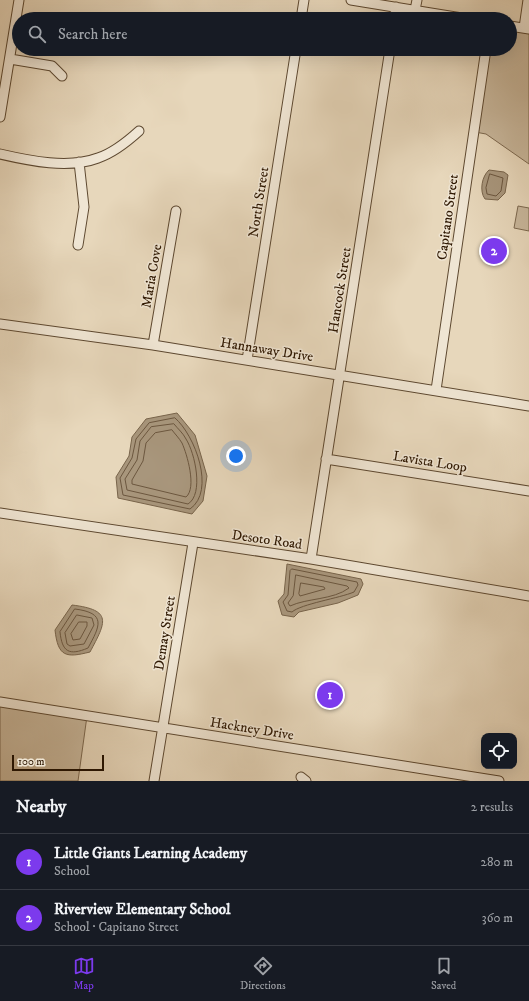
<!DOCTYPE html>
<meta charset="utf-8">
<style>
body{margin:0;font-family:"IM FELL DW Pica",serif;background:#20242c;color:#f1f3f6}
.controls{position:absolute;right:12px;bottom:12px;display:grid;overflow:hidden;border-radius:8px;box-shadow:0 4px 16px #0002}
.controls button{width:36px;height:36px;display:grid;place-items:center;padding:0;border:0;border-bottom:1px solid #363941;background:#171b24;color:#f1f3f6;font:20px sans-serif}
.scale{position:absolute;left:12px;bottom:10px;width:92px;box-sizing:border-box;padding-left:4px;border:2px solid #2f1802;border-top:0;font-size:11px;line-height:14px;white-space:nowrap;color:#2f1802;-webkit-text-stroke:3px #efe5d3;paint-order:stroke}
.you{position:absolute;left:236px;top:456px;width:14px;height:14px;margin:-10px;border:3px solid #fff;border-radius:50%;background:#1a73e8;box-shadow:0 0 0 6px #1a73e833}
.badge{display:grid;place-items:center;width:26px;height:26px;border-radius:50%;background:#7c3aed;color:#fff;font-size:13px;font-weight:700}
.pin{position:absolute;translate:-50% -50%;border:2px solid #fff;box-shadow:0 1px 4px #0006}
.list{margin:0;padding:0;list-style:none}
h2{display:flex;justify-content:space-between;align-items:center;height:52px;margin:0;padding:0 16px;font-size:17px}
h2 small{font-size:13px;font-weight:400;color:#9ea1a6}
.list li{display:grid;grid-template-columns:26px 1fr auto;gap:12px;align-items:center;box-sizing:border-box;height:56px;padding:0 16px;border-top:1px solid #363941}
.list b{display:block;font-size:15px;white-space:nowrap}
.list p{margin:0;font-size:13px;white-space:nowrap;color:#9ea1a6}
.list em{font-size:13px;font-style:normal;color:#9ea1a6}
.icon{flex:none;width:22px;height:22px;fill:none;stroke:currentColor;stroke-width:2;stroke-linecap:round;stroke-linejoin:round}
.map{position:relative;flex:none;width:529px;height:781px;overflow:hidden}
.search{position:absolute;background:#171b24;box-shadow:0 4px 16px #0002;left:12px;right:12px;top:12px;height:44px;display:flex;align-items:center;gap:10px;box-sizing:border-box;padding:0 14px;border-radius:22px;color:#9ea1a6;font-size:15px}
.sheet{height:164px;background:#171b24}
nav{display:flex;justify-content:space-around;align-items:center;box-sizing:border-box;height:56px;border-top:1px solid #363941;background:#171b24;font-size:11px;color:#9ea1a6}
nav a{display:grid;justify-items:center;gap:2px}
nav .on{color:#7c3aed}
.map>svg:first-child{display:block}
.green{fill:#c8b79c;stroke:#7c684f}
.water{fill:#a8967c;stroke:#78644b}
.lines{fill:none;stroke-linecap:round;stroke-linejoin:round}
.shore{stroke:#6c573f;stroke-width:1}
.minor-casing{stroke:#5d4830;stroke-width:11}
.minor{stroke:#efe5d3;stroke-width:9}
.labels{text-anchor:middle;stroke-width:3;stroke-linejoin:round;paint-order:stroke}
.street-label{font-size:14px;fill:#2f1802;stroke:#efe5d3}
</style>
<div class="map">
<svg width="529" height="781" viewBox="0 0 529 781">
<rect width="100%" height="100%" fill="#e7d7bb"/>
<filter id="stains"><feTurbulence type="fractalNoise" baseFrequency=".005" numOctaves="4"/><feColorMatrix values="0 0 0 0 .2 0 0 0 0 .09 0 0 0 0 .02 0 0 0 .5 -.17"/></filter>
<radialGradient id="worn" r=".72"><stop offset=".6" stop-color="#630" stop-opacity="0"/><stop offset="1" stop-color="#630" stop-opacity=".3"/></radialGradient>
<path class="green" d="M 510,30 L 529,33 L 529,164 L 486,134 L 475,132 L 489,49 L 510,49 Z
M 518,206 L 529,208 L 529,231 L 514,228 Z
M 0,705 L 87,716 L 78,781 L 0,781 Z"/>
<path class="water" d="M 489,170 L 504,172 L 508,175 L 505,193 L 498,200 L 485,199 C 479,191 482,176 489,170 Z
M 177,413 L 195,435 L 207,476 L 203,501 L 192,514 L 118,498 L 116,477 L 129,456 L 132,437 L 146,419 Z
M 287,564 L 361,579 L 363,584 L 358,595 L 338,603 L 299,612 L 294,617 L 282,615 L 278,601 L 284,594 Z
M 72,605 C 113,610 106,622 90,652 C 66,658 58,657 55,630 Z"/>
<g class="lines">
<path class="shore" d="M 490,174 L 503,178 L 501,191 L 496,196 L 487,194 L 486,188 Z
M 175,418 C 195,435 216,491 190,509 L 123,495 L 120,478 L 132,458 L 136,439 L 149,423 Z
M 174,424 C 178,429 183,433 186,439 C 195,453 204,494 188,504 L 127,490 L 125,479 L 137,460 L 140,441 L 151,427 Z
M 172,430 C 175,434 179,438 182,443 C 187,454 197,488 186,497 L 132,484 L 132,480 L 143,461 L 146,443 L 155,433 Z
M 292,569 L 357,582 L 358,585 L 354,592 C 340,598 301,604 292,612 L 287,611 L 283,602 L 288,595 L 290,571 Z
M 296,575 L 347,586 L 349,588 C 333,600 307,598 290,606 L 288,603 L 293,596 Z
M 301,583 L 324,587 L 325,589 L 300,596 L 299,594 Z
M 75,609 C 107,613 100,626 88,648 C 69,656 62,652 60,632 Z
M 77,615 L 92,618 L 94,625 L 84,644 L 70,646 L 67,644 L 65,633 Z
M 79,622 L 87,622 L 87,626 L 80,639 L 73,640 L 71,634 Z"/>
<g class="minor-casing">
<path id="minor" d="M 351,0 L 468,19
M 415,10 L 417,0
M 301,19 L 304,0
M 394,19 L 396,7
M 510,26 L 529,29
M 524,28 L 528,0
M 10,59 L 52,66 L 62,76
M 0,117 L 19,0
M 0,154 C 30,161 69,169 98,158 C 113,153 128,141 139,131
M 78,245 L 84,207 L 79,162
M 0,324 L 153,345 L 529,406
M 153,345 L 176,211
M 247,360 L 296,49
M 436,390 L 486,49
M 326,459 L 529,491
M 0,513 L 311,559 L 529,596
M 311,559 L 390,49
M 0,702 L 499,781
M 301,777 L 306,781
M 154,781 L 193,543"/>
</g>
<use href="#minor" class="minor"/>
</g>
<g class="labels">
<g class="street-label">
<text transform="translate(258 202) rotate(-81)" y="5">North Street</text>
<text transform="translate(447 217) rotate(-82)" y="5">Capitano Street</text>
<text transform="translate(151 276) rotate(-80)" y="5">Maria Cove</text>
<text transform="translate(339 290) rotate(-81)" y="5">Hancock Street</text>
<text transform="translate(267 349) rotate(9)" y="5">Hannaway Drive</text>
<text transform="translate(430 461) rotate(9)" y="5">Lavista Loop</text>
<text transform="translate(267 539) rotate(8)" y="5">Desoto Road</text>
<text transform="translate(164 633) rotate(-81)" y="5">Demay Street</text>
<text transform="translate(252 728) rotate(9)" y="5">Hackney Drive</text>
</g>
</g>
<rect width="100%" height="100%" filter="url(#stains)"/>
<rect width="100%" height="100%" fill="url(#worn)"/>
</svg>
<div class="controls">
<button><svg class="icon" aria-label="locate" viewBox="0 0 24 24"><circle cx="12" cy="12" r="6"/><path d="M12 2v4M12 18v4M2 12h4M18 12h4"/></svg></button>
</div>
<div class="scale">100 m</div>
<div class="you"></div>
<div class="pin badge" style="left:330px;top:695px">1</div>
<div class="pin badge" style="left:494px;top:251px">2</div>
<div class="search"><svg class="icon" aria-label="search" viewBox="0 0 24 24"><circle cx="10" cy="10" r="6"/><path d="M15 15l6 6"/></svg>Search here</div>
</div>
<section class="sheet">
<h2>Nearby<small>2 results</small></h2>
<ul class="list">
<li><span class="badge">1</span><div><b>Little Giants Learning Academy</b><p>School</p></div><em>280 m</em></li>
<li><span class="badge">2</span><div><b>Riverview Elementary School</b><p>School · Capitano Street</p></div><em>360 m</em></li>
</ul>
</section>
<nav>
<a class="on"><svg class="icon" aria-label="map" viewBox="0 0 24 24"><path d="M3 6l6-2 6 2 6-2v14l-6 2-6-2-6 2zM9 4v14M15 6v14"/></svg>Map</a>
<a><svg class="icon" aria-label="directions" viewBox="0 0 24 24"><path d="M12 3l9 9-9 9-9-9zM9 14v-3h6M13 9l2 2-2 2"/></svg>Directions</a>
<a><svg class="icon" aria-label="saved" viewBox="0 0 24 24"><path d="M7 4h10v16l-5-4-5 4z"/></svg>Saved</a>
</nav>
